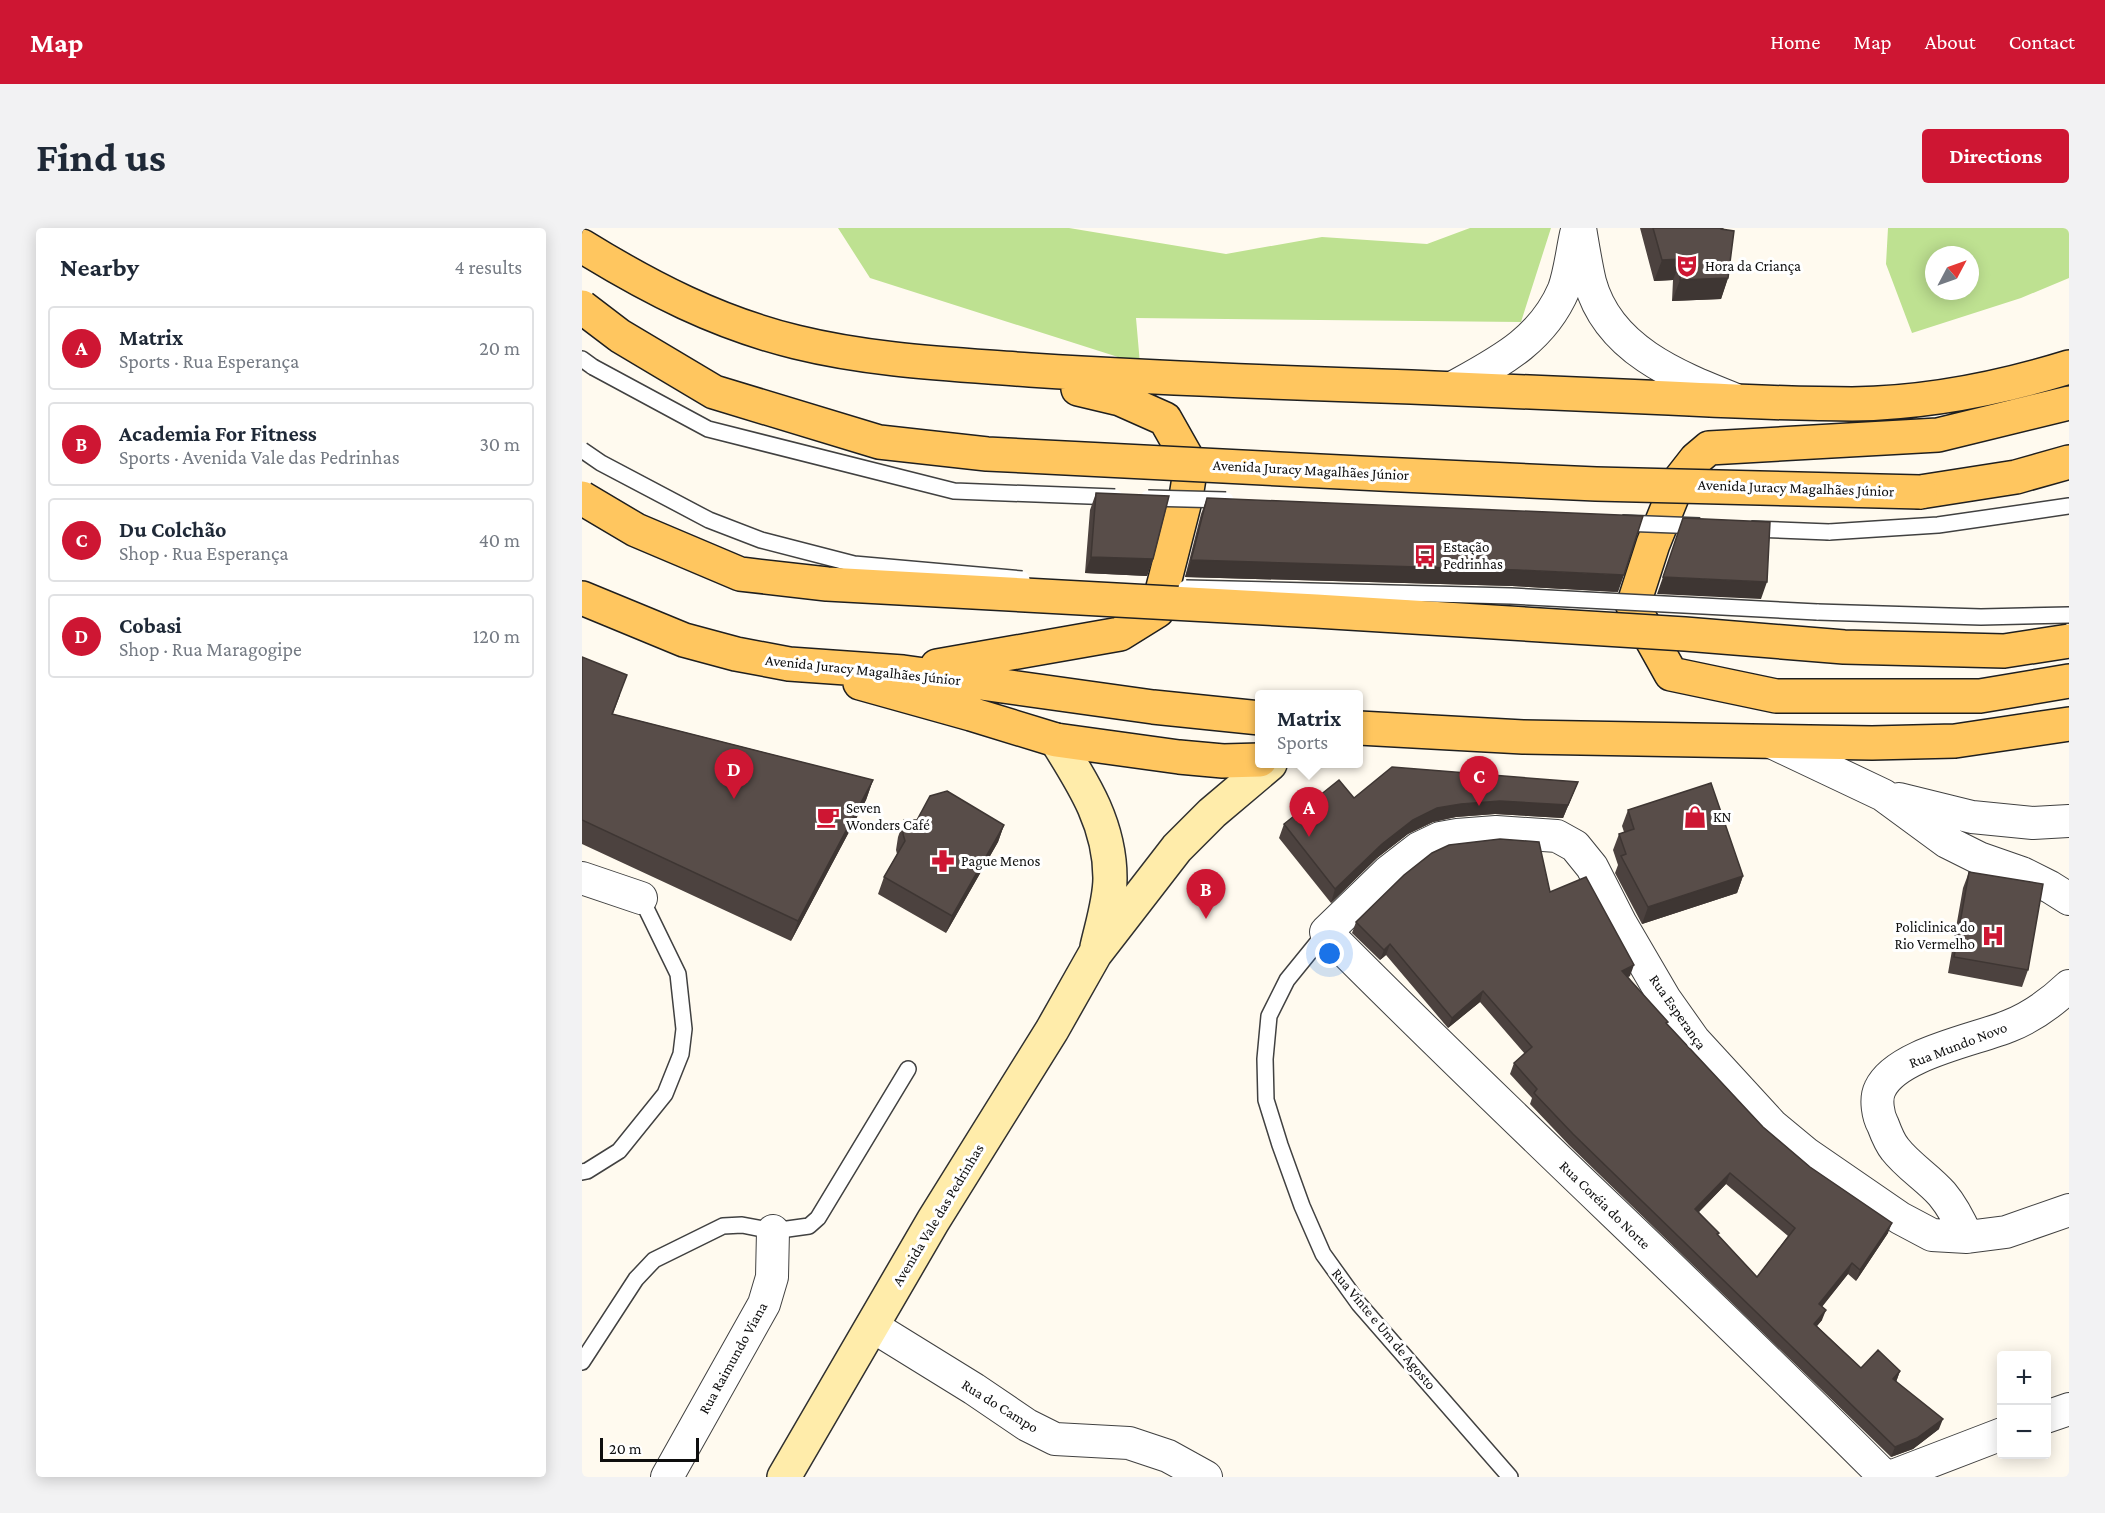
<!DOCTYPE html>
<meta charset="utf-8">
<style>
body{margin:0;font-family:"Crimson Pro",serif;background:#f2f2f3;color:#1f2937}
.controls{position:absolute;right:18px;bottom:18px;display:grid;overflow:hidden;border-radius:6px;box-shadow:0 3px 15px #0003}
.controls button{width:54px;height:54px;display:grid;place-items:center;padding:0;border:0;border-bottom:2px solid #e0e1e3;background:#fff;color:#1f2937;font:30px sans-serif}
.compass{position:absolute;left:1343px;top:18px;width:54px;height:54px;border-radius:50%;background:#fff;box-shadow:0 3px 15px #0003;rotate:49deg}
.scale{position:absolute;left:18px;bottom:15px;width:99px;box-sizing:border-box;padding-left:6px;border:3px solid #0e0e0e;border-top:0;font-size:16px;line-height:21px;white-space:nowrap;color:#0e0e0e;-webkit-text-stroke:4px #fff;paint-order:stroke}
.you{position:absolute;left:748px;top:726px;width:21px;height:21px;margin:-15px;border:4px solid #fff;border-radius:50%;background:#1a73e8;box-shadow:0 0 0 9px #1a73e833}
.badge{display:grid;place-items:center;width:39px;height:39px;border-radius:50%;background:#ce1633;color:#fff;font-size:20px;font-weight:700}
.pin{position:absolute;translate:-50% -50px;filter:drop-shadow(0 2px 3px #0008)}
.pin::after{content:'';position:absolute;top:32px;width:21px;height:18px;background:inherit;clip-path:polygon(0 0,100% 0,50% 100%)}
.popup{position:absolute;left:673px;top:462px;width:108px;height:78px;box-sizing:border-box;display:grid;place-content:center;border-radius:6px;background:#fff;filter:drop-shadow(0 2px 4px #0005);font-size:20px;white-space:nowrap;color:#747a83}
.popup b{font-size:22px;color:#1f2937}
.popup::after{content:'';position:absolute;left:50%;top:100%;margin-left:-12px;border:12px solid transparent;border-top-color:#fff}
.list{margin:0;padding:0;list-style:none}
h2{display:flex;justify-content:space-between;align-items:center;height:78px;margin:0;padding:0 24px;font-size:26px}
h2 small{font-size:20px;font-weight:400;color:#747a83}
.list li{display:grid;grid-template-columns:39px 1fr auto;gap:18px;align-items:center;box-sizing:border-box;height:84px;margin:0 12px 12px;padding:0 12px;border:2px solid #e0e1e3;border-radius:6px}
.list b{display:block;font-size:22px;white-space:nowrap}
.list p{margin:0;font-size:20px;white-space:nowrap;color:#747a83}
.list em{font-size:20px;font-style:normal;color:#747a83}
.map{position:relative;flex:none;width:1487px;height:1249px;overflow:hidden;border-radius:6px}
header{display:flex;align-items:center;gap:36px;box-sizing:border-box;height:84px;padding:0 30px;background:#ce1633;color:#fff}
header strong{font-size:28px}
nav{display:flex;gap:33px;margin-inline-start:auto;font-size:21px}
.intro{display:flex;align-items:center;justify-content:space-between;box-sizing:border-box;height:144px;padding:0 36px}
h1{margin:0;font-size:42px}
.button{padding:15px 27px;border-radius:6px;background:#ce1633;color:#fff;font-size:21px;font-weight:700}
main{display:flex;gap:36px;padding:0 36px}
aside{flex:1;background:#fff;border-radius:6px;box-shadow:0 3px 15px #0003}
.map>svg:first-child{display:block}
.forest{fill:#bee191;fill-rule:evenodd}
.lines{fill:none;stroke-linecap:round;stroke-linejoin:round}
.lane-casing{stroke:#414141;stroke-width:18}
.street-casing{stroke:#414141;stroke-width:34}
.secondary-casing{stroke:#303030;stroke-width:36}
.primary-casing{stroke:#1f1f1f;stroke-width:36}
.lane{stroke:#fff;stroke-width:15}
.street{stroke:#fff;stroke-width:32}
.secondary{stroke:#ffecaa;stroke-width:33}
.primary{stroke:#ffc65f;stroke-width:33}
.lane-bridge-casing{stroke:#414141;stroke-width:18;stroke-linecap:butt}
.primary-bridge-casing{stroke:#1f1f1f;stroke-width:36;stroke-linecap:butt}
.lane-bridge{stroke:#fff;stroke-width:15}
.primary-bridge{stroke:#ffc65f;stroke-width:33}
.wall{fill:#4c423f;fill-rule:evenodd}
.shaded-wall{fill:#3e3633}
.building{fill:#584d49;stroke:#3e3633;stroke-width:1.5;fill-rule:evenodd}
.labels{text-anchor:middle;stroke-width:6;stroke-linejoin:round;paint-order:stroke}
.poi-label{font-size:15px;fill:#0e0e0e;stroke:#fff;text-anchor:start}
.street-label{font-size:15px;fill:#0e0e0e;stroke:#fff}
</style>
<header>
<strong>Map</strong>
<nav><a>Home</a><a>Map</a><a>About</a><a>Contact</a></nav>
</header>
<div class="intro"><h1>Find us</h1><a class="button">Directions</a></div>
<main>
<aside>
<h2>Nearby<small>4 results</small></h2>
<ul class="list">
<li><span class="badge">A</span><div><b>Matrix</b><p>Sports · Rua Esperança</p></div><em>20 m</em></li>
<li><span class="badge">B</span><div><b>Academia For Fitness</b><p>Sports · Avenida Vale das Pedrinhas</p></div><em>30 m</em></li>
<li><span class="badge">C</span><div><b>Du Colchão</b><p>Shop · Rua Esperança</p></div><em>40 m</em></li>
<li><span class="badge">D</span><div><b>Cobasi</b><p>Shop · Rua Maragogipe</p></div><em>120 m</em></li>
</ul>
</aside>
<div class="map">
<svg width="1487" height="1249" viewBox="0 0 1487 1249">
<rect width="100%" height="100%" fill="#fffaef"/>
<path class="forest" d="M 256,0 L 487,0 L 644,26 L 740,9 L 845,16 L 888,0 L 969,0 L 939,94 L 554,90 L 558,136 L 288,50 Z
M 1306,0 L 1487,0 L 1487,50 L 1439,70 L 1330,105 L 1304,36 ZM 1352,27 L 1388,27 L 1388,63 L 1352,63 Z"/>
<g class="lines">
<g class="lane-casing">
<path id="lane" d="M 0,131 L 11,139
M 1247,304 L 1356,297 L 1487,278
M 1235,384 L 1399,389 L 1487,387
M 744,704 L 705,752 L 687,788 L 683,831 L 684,872 L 698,917 L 720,978 L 741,1026 L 777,1076 L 928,1249
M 0,944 L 5,943 L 37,923 L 83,866 L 99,826 L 102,801 L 96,746 L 59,670
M 0,1134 L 54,1051 L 72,1032 L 141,998 L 160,997 L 191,1003 L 227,998 L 236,990 L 326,841"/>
</g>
<g class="street-casing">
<path id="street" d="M 998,0 C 1001,18 1004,37 1008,54 C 1026,121 1094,148 1152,171
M 870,160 C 917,134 960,113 982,61 C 988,44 990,24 994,6
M 1187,513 L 1301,567 L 1365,614 L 1397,630 L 1440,645 L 1468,659 L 1487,671
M 1317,571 L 1390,589 L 1451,595 L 1487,593
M 0,650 L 59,670
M 1385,1009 C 1378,993 1371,979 1360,966 C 1346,950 1326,938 1313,921 C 1308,915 1304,905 1301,897 C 1296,888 1293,871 1298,861 C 1314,826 1393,812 1427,798 C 1450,789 1469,775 1487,758
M 290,1098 L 392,1161 L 445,1197 L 473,1211 L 547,1215 L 586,1228 L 624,1249
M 1464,1189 L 1487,1181
M 85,1249 L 182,1076 L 190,1049 L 191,1003
M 1303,1249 C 1119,1064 927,889 744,704 L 806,644 L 837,620 L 858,610 L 875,607 L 914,604 L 975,608 L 993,618 L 1010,639 L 1038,694 L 1083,771 L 1112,812 L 1190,897 L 1225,926 L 1318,990 L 1350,1007 L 1385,1009 L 1424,1004 L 1487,982
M 1308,1249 L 1420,1206"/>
</g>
<g class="secondary-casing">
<path id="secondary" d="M 474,512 C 501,555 528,596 528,650 C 528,672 520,697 515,719
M 202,1249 L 351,993 L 470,802 L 513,726 L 595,620 L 630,585 L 688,536"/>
</g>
<g class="primary-casing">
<path id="primary" d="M 0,18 C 68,60 136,95 214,114 C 291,133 370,136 448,142 C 575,150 702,155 829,159 C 915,162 1001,166 1087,170 C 1148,173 1209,176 1270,176 C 1342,175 1419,160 1487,139
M 1487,175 L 1356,207 L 1127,220 L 1114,231 L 1096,254 L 1071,316 L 1051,378 L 1089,446 L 1194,468 L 1398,468 L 1487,453
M 1338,264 L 1434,249 L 1487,234
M 0,370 L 102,412 L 154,426 L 207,436 L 321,444 L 571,479 L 678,490
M 355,438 L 538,406 L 575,383 L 604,269 L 609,237 L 583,191 L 538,171 L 496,161
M 278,455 L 389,486 L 474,512 L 597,529 L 641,533 L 678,532
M 777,500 L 941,509 L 1290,515 L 1373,513 L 1487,496"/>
</g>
<use href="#lane" class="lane"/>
<use href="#street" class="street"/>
<use href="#secondary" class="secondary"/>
<use href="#primary" class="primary"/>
<g class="lane-bridge-casing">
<path id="lane-bridge" d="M 11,139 L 126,201 L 372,263 L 533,269
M 0,222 L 19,235 L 127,292 L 179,312 L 272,336 L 440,351
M 566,270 L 644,272
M 1040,295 L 1118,298
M 1169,301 L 1247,304
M 604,360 L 929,368 L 1235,384"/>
</g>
<g class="primary-bridge-casing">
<path id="primary-bridge" d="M 0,79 L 38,108 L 132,164 L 297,214 L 405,226 L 798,246 L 1014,256 L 1338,264
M 0,270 L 54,302 L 158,346 L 245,356 L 734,383 L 1103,406 L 1262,419 L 1422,423 L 1487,413"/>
</g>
<use href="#lane-bridge" class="lane-bridge"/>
<use href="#primary-bridge" class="primary-bridge"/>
</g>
<path class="wall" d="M 1058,0 L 1142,0 L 1141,1 L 1146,50 L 1139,71 L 1090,73 L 1091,52 L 1072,53 Z
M 514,265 L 571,331 L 565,348 L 503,345 L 508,282 Z
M 625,270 L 1036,364 L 930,358 L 603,349 L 619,286 Z
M 0,429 L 38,467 L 31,486 L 291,552 L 284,572 L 209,713 L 0,616 Z
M 996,554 L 981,590 L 913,586 L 874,589 L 851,594 L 826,606 L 795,630 L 749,675 L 697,610 L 702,596 L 772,570 Z
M 1046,582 L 1161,648 L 1155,665 L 1060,696 L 1033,645 L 1036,637 L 1031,622 L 1037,606 L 1042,604 L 1040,598 Z
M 322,592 L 422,597 L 416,614 L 364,705 L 296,666 L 302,649 L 315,626 L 314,622 L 316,609 Z
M 1387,644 L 1446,742 L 1440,759 L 1366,745 L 1381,660 Z
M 968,664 L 1048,748 L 1046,749 L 1085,796 L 1181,899 L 1306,1005 L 1274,1053 L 1266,1046 L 1240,1079 L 1240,1092 L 1235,1098 L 1279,1140 L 1318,1143 L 1314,1154 L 1357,1201 L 1331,1221 L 1309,1229 L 987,917 L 948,876 L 950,870 L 928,846 L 932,835 L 943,826 L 898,774 L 866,800 L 804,727 L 798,732 L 770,705 L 774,694 ZM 1144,956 L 1206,1008 L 1175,1049 L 1136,1007 L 1137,1005 L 1117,984 Z"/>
<path class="shaded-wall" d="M 1099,31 L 1091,52 L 1072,53 L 1080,32 Z
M 1146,50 L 1139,71 L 1090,73 L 1098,52 Z
M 509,329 L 571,331 L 565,348 L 503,345 Z
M 609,332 L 936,342 L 1042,347 L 1036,364 L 930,358 L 603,349 Z
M 1081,349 L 1185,354 L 1179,371 L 1075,366 Z
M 291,552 L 284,572 L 209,713 L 216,693 Z
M 996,554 L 981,590 L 913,586 L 874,589 L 851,594 L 826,606 L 795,630 L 749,675 L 753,661 L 800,616 L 831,592 L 855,580 Z
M 422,597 L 416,614 L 364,705 L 370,688 Z
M 1161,648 L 1155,665 L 1060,696 L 1066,679 Z
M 808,716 L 804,727 L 798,732 L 802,722 Z
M 1052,737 L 1048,748 L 1036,753 L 1040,743 Z
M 901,763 L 898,774 L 866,800 L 870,790 Z
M 1148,945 L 1144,956 L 1110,991 L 1113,981 Z
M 1310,995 L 1306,1005 L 1274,1053 L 1278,1042 Z
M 1270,1035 L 1266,1046 L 1233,1087 L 1237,1076 Z
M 1244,1082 L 1240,1092 L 1228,1106 L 1232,1096 Z
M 1318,1143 L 1314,1154 L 1311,1151 Z
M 1361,1191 L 1357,1201 L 1331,1221 L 1309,1229 L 1313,1219 Z"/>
<path class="building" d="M 1071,0 L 1139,0 L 1139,1 L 1152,3 L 1146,50 L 1098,52 L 1099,31 L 1080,32 Z
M 514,265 L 587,268 L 571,331 L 509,329 Z
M 625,270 L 1061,288 L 1042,347 L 936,342 L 609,332 Z
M 1101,290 L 1188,294 L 1185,354 L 1081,349 Z
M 0,429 L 45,447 L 30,486 L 291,552 L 216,693 L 0,592 Z
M 810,539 L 996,554 L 986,577 L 918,573 L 879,576 L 855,580 L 831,592 L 800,616 L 753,661 L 702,596 L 757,552 L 772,570 Z
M 1129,555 L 1161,648 L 1066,679 L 1039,628 L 1044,626 L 1037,606 L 1052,601 L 1046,582 Z
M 365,563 L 422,597 L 370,688 L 302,649 L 323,613 L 321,606 L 322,592 L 335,592 L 348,568 Z
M 918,611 L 957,614 L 968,664 L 1004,649 L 1052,737 L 1040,743 L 1086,794 L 1084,795 L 1181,899 L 1228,939 L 1310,995 L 1278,1042 L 1270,1035 L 1237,1076 L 1244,1082 L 1232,1096 L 1279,1140 L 1296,1122 L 1318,1143 L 1311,1151 L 1361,1191 L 1335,1210 L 1313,1219 L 991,906 L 952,865 L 955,861 L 932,835 L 950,819 L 901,763 L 870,790 L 808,716 L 802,722 L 774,694 L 822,647 L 850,625 L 867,617 ZM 1148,945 L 1213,1000 L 1175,1049 L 1135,1006 L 1137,1005 L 1113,981 Z
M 1387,644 L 1461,656 L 1446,742 L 1372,729 Z"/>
<defs>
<g id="theatre-bare" transform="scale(1.8)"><path d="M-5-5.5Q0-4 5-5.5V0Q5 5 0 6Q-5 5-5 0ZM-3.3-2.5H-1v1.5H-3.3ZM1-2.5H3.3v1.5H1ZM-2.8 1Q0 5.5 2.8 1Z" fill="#ce1633" stroke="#fff" stroke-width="2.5" paint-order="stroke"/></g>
<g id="bus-bare" transform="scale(1.8)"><path d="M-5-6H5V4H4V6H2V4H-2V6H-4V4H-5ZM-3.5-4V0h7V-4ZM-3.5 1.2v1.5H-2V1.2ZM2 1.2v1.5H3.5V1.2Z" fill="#ce1633" stroke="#fff" stroke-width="2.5" paint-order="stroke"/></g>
<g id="cafe-bare" transform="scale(1.8)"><path d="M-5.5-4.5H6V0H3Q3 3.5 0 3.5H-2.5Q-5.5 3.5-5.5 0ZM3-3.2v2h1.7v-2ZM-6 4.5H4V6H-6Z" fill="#ce1633" stroke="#fff" stroke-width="2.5" paint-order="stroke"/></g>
<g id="shop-bare" transform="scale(1.8)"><path d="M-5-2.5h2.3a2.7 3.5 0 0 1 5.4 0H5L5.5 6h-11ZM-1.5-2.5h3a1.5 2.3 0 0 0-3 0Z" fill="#ce1633" stroke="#fff" stroke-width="2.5" paint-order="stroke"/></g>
<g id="pharmacy-bare" transform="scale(1.8)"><path d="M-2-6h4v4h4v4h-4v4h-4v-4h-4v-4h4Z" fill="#ce1633" stroke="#fff" stroke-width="2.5" paint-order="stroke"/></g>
<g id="hospital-bare" transform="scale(1.8)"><path d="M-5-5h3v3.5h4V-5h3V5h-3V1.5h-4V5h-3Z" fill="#ce1633" stroke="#fff" stroke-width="2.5" paint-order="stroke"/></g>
</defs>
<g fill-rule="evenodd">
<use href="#theatre-bare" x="1105" y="38"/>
<use href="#bus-bare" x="843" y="328"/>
<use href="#cafe-bare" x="246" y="589"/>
<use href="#shop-bare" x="1113" y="589"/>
<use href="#pharmacy-bare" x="361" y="633"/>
<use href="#hospital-bare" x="1411" y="708"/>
</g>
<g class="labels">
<g class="poi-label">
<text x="1123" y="43">Hora da Criança</text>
<text x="861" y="324">Estação<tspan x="861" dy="17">Pedrinhas</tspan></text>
<text x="264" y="585">Seven<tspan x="264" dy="17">Wonders Café</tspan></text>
<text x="1131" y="594">KN</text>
<text x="379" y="638">Pague Menos</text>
<text x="1393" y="704" text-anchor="end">Policlinica do<tspan x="1393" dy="17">Rio Vermelho</tspan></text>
</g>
<g class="street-label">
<text transform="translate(729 242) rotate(3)" y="5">Avenida Juracy Magalhães Júnior</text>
<text transform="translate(1214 260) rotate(2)" y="5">Avenida Juracy Magalhães Júnior</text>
<text transform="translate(281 442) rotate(6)" y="5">Avenida Juracy Magalhães Júnior</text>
<text transform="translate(1096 784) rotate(55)" y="5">Rua Esperança</text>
<text transform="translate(1376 817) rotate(-21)" y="5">Rua Mundo Novo</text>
<text transform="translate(1023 977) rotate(44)" y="5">Rua Coréia do Norte</text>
<text transform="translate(356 987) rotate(-59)" y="5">Avenida Vale das Pedrinhas</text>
<text transform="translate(802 1101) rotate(50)" y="5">Rua Vinte e Um de Agosto</text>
<text transform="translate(151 1130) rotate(-61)" y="5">Rua Raimundo Viana</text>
<text transform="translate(418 1178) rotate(32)" y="5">Rua do Campo</text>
</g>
</g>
</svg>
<div class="controls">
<button>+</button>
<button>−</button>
</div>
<svg class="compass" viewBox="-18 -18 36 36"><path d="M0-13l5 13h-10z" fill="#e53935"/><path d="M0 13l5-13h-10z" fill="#747a83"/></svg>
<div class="scale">20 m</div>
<div class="you"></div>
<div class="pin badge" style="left:727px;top:609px">A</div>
<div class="popup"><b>Matrix</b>Sports</div>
<div class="pin badge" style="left:624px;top:691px">B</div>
<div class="pin badge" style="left:897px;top:578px">C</div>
<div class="pin badge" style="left:152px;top:571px">D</div>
</div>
</main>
